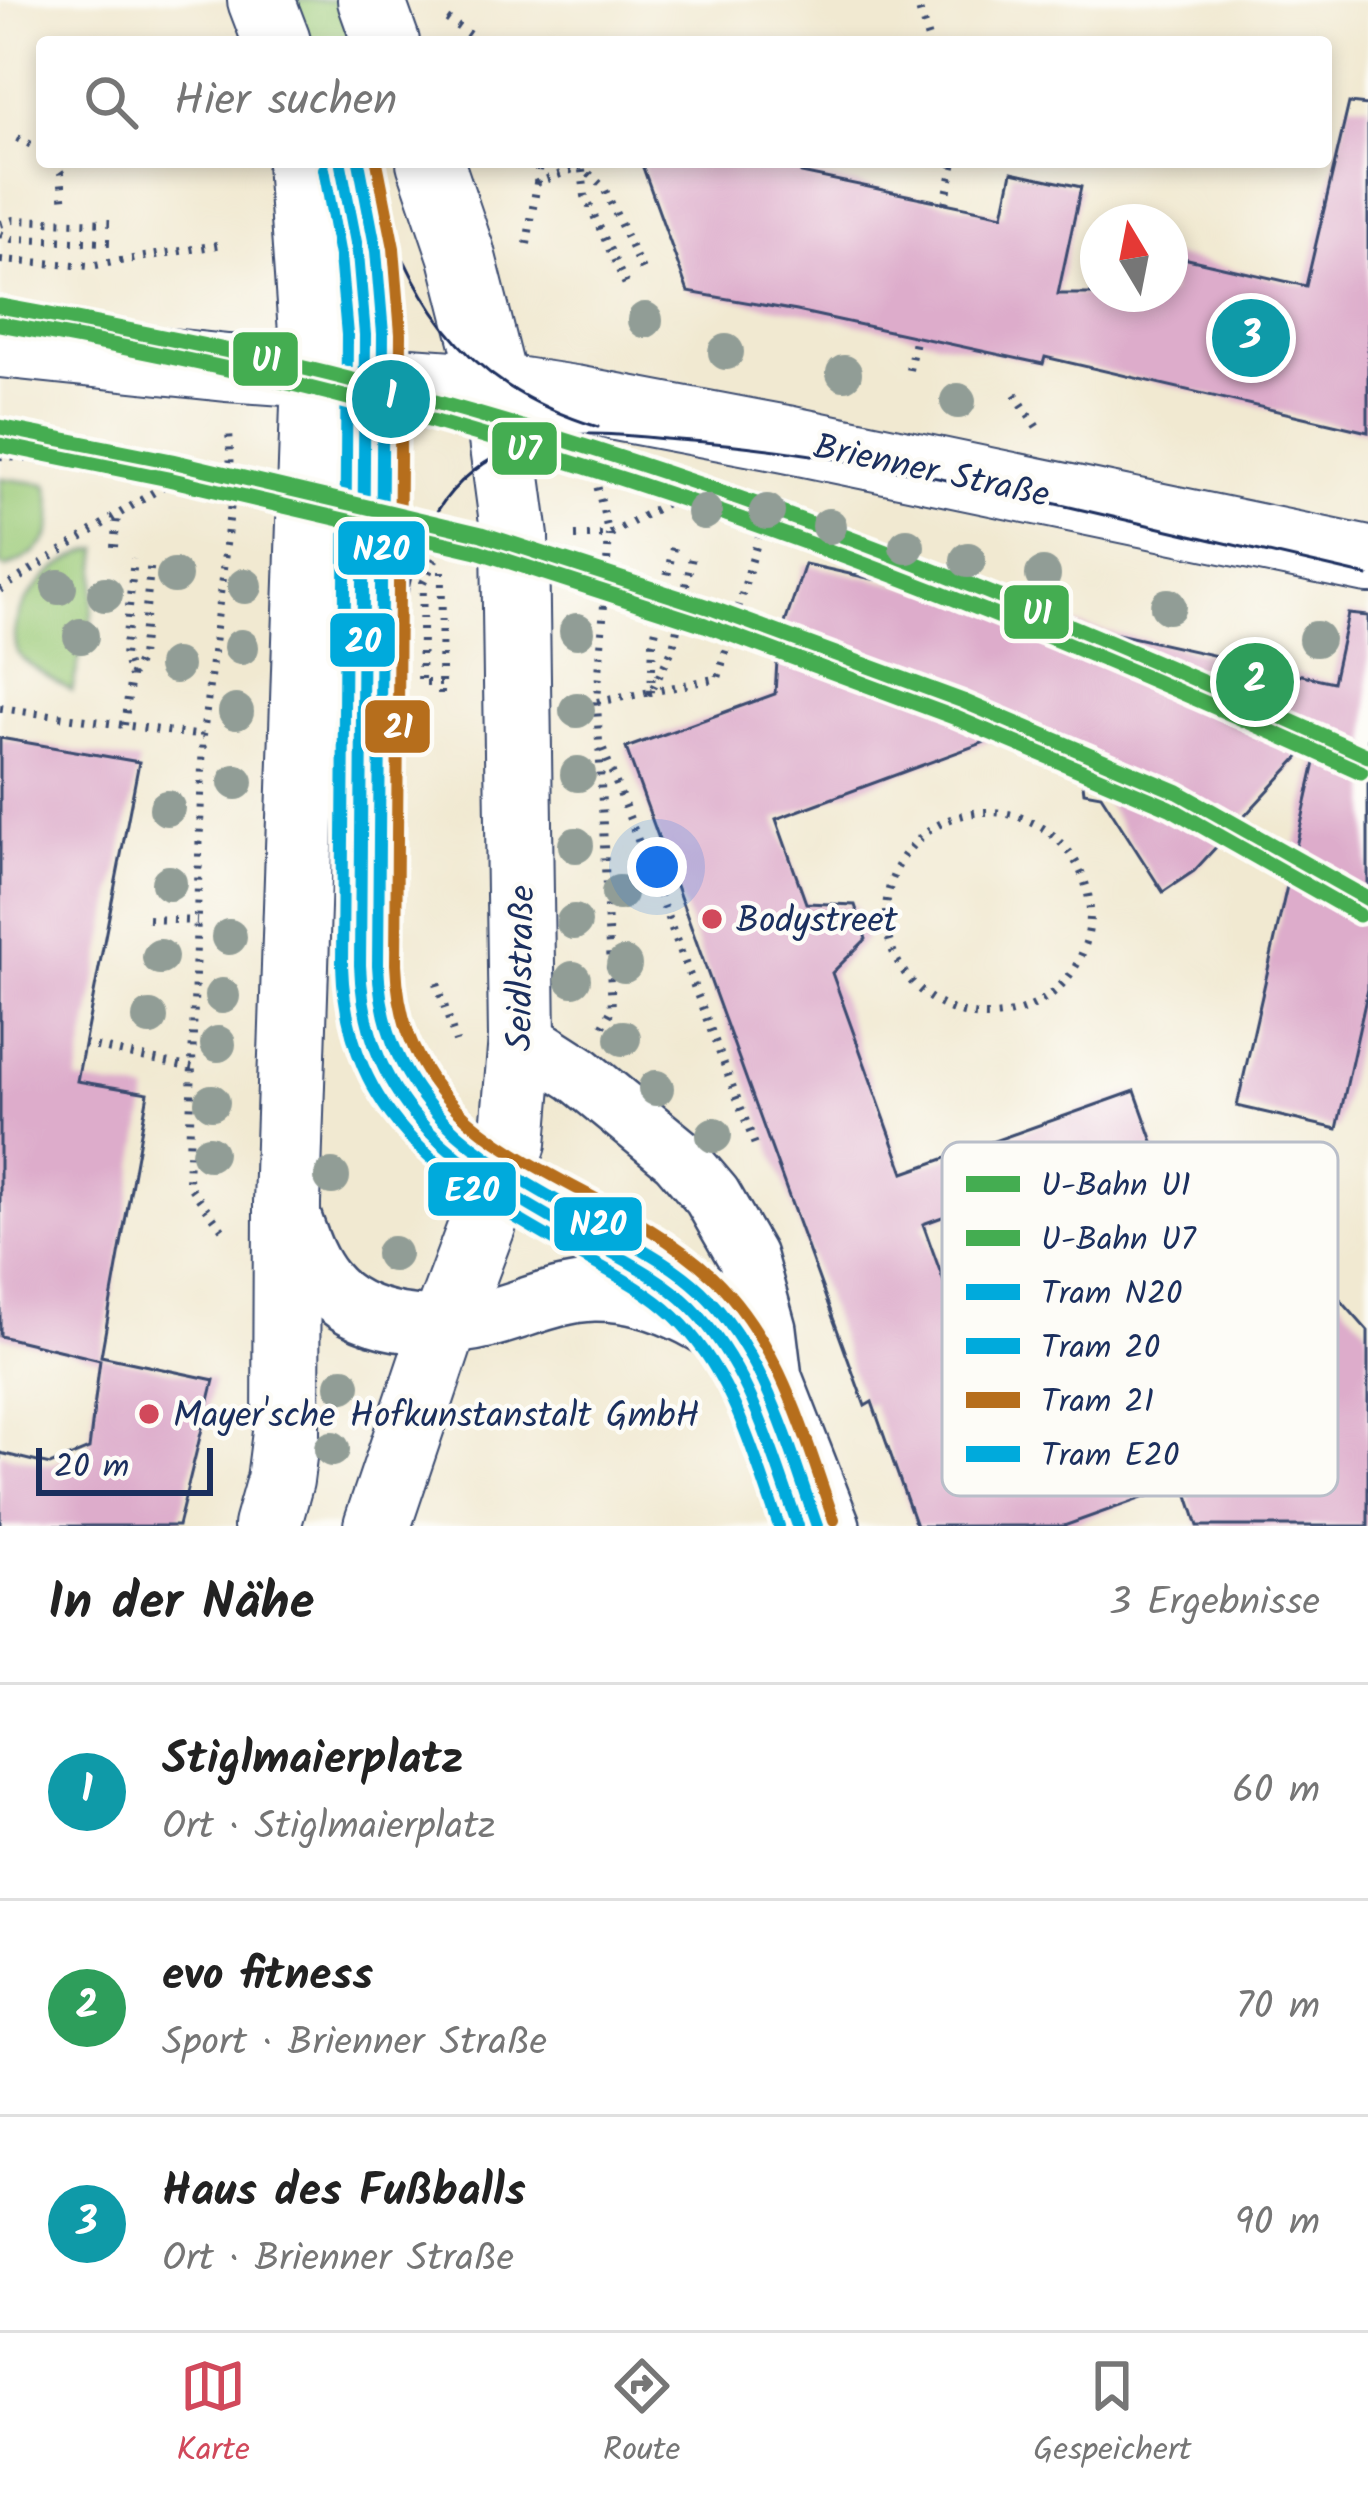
<!DOCTYPE html>
<html lang="de">
<meta charset="utf-8">
<style>
body{margin:0;font-family:Kalam,sans-serif;background:#f2f2f2;color:#222}
.compass{position:absolute;left:1080px;top:204px;width:108px;height:108px;border-radius:50%;background:#fff;box-shadow:0 6px 18px #0003;rotate:350deg}
.scale{position:absolute;left:36px;bottom:30px;width:177px;box-sizing:border-box;padding-left:12px;border:6px solid #1b2f5e;border-top:0;font-size:33px;line-height:42px;white-space:nowrap;color:#1b2f5e;-webkit-text-stroke:9px #fdfcf7;paint-order:stroke}
.you{position:absolute;left:657px;top:867px;width:42px;height:42px;margin:-30px;border:9px solid #fff;border-radius:50%;background:#1a73e8;box-shadow:0 0 0 18px #1a73e833}
.badge{display:grid;place-items:center;width:78px;height:78px;border-radius:50%;background:#d1495b;color:#fff;font-size:39px;font-weight:700}
.pin{position:absolute;translate:-50% -50%;border:6px solid #fff;box-shadow:0 3px 12px #0006}
.list{margin:0;padding:0;list-style:none}
h2{display:flex;justify-content:space-between;align-items:center;height:156px;margin:0;padding:0 48px;font-size:51px}
h2 small{font-size:39px;font-weight:400;color:#767676}
.list li{display:grid;grid-template-columns:78px 1fr auto;gap:36px;align-items:center;box-sizing:border-box;height:216px;padding:0 48px;border-top:3px solid #e0e0e0}
.list b{display:block;font-size:45px;white-space:nowrap}
.list p{margin:0;font-size:39px;white-space:nowrap;color:#767676}
.list em{font-size:39px;font-style:normal;color:#767676}
.icon{flex:none;width:66px;height:66px;fill:none;stroke:currentColor;stroke-width:2;stroke-linecap:round;stroke-linejoin:round}
.map{position:relative;flex:none;width:1368px;height:1526px;overflow:hidden}
.search{position:absolute;background:#fff;box-shadow:0 6px 18px #0003;left:36px;right:36px;top:36px;height:132px;display:flex;align-items:center;gap:30px;box-sizing:border-box;padding:0 42px;border-radius:12px;color:#767676;font-size:45px}
.sheet{height:804px;background:#fff}
nav{display:flex;justify-content:space-around;align-items:center;box-sizing:border-box;height:168px;border-top:3px solid #e0e0e0;background:#fff;font-size:33px;color:#767676}
nav a{display:grid;justify-items:center;gap:6px}
nav .on{color:#d1495b}
.map>svg:first-child{display:block}
.green{fill:#9ccb79;stroke:#5c7d6c;stroke-width:3}
.building{fill:#ddaccb;fill-rule:evenodd}
.lines{fill:none;stroke-linecap:round;stroke-linejoin:round}
.minor-casing{stroke:#3b4b6f;stroke-width:62}
.secondary-casing{stroke:#3b4b6f;stroke-width:70}
.path{stroke:#3b4b6f;stroke-width:8;stroke-dasharray:3 9;stroke-linecap:butt}
.minor{stroke:#fff;stroke-width:57}
.secondary{stroke:#fff;stroke-width:66}
.tram{stroke:#1b2f5e;stroke-width:3}
.tram-1-casing{stroke:#fdfcf7;stroke-width:21}
.tram-2-casing{stroke:#fdfcf7;stroke-width:21}
.tram-3-casing{stroke:#fdfcf7;stroke-width:21}
.tram-4-casing{stroke:#fdfcf7;stroke-width:21}
.tram-1{stroke:#00aadc;stroke-width:12}
.tram-2{stroke:#00aadc;stroke-width:12}
.tram-3{stroke:#b66e1c;stroke-width:12}
.tram-4{stroke:#00aadc;stroke-width:12}
.metro-1-casing{stroke:#fdfcf7;stroke-width:24}
.metro-2-casing{stroke:#fdfcf7;stroke-width:24}
.metro-1{stroke:#44ad51;stroke-width:15}
.metro-2{stroke:#44ad51;stroke-width:15}
.tree{fill:#919d96}
.poi-dot{fill:#d1495b;stroke:#fdfcf7;stroke-width:4.5}
.labels{text-anchor:middle;stroke-width:9;stroke-linejoin:round;paint-order:stroke}
.street-label{font-size:36px;fill:#1b2f5e;stroke:#fdfcf7}
.poi-label{font-size:36px;fill:#1b2f5e;stroke:#fdfcf7;text-anchor:start}
.key{fill:#fdfcf7;stroke:#b9bec9;stroke-width:3}
.key-label{font-size:33px;fill:#1b2f5e}
.line-badge{stroke:#fdfcf7;stroke-width:4.5}
.badge-label{font-size:33px;text-anchor:middle;font-weight:bold;fill:#fff}
</style>
<div class="map">
<svg width="1368" height="1526" viewBox="0 0 1368 1526">
<rect width="100%" height="100%" fill="#fdfcf7"/>
<filter id="ink" filterUnits="userSpaceOnUse"><feTurbulence type="fractalNoise" baseFrequency=".00833" numOctaves="2"/><feDisplacementMap in="SourceGraphic" scale="24" xChannelSelector="R" yChannelSelector="G"/><feConvolveMatrix kernelMatrix="1 2 1 2 8 2 1 2 1" color-interpolation-filters="sRGB"/></filter>
<filter id="wash" filterUnits="userSpaceOnUse"><feTurbulence type="fractalNoise" baseFrequency=".004" numOctaves="4" result="noise"/><feDisplacementMap in="SourceGraphic" scale="48" xChannelSelector="R" yChannelSelector="G"/><feGaussianBlur stdDeviation="2.7" result="paint"/><feColorMatrix in="noise" values="0 0 0 0 0 0 0 0 0 0 0 0 0 0 0 0 0 1.4 0 .05"/><feComposite in="paint" operator="in"/></filter>
<g filter="url(#wash)">
<rect width="100%" height="100%" fill="#f1e9d1"/>
<path class="green" d="M 288,0 L 345,0 L 358,34 L 334,42 L 303,42 Z
M 0,478 L 47,484 C 60,531 50,549 6,568 L 0,565 Z
M 99,549 L 88,647 L 80,656 L 72,691 C 55,680 29,668 17,652 C 0,608 63,553 99,549 Z"/>
<g id="blocks">
<path class="building" d="M 1349,103 L 1368,105 L 1368,432 L 1045,357 L 1043,364 L 797,311 L 688,292 L 641,162 L 794,162 L 801,173 L 1003,215 L 1012,172 L 1081,187 L 1058,294 L 1170,294 L 1170,255 L 1306,286 Z
M 805,564 L 1333,682 L 1348,614 L 1368,616 L 1368,989 L 1337,1129 L 1237,1106 L 1322,732 L 1194,871 L 1163,892 L 1101,795 L 1084,792 L 1080,759 L 993,739 L 776,819 L 806,903 L 855,905 L 866,939 L 832,973 L 904,1173 L 1135,1091 L 1199,1271 L 1234,1257 L 1253,1310 L 1322,1279 L 1368,1331 L 1368,1526 L 1198,1526 L 1184,1483 L 1064,1526 L 916,1526 L 872,1402 L 865,1406 L 626,748 L 775,694 L 778,644 ZM 1028,1186 L 1096,1378 L 992,1415 L 923,1224 Z
M 0,738 L 139,762 L 77,1081 L 148,1093 L 101,1356 L 214,1380 L 178,1526 L 0,1526 L 0,1453 L 50,1465 L 89,1449 L 100,1360 L 0,1336 Z"/>
</g>
</g>
<g filter="url(#ink)">
<use href="#blocks" fill-opacity="0" stroke="#3b4b6f" stroke-width="3"/>
<g class="lines">
<g class="minor-casing">
<path id="minor" d="M 522,1038 L 578,1074 L 678,1156 L 712,1196 L 747,1257 L 767,1329 L 773,1378 L 831,1526
M 288,1207 C 298,1233 305,1260 323,1282 C 359,1327 434,1332 487,1319 C 523,1310 557,1293 594,1292 C 662,1291 726,1331 773,1378"/>
</g>
<g class="secondary-casing">
<path id="secondary" d="M 261,0 L 277,42
M 371,0 L 386,42
M 0,344 L 227,368 L 495,387 L 574,399 L 786,439 L 1368,560
M 267,1526 L 280,1480 L 286,1433 L 287,1203 L 315,375 L 300,162
M 377,1526 L 445,1324 L 513,1143 L 522,1038 L 515,537 L 495,387 L 461,253 L 430,162"/>
</g>
<path class="path" d="M 916,0 L 929,42
M 447,19 L 480,42
M 17,138 L 42,150
M 53,162 L 61,173 L 64,207
M 582,170 L 585,196 L 626,285
M 537,183 L 539,162
M 945,203 L 954,162
M 0,224 L 13,220 L 110,223
M 0,234 L 12,239 L 110,242
M 527,244 L 537,183 L 581,166 L 604,188 L 645,277
M 0,260 L 90,266 L 217,245
M 909,370 L 916,336
M 1015,394 L 1038,429
M 0,456 L 181,476 L 251,500
M 592,464 L 609,535 L 597,702 L 612,1009 L 603,1026
M 373,510 L 453,524
M 575,536 L 609,535 L 697,486
M 114,547 L 117,515 L 180,476
M 673,548 L 653,643 L 651,692 L 718,678 L 759,536
M 0,590 L 117,515
M 131,676 L 141,657 L 151,560
M 441,683 L 421,683 L 423,583 L 450,530
M 441,694 L 442,571
M 597,702 L 651,692 L 673,648 L 693,552
M 0,708 L 203,736
M 124,725 L 131,677 L 124,656 L 134,559
M 603,749 L 755,1145
M886 914a102 102 0 1 1 204 0a102 102 0 1 1-204 0Z
M 148,919 L 197,921
M 437,983 L 456,1042
M 84,1044 L 192,1068
M 357,1065 L 378,1103 L 437,1173
M 222,1229 L 188,1184 L 203,736 L 232,495 L 229,429"/>
<use href="#minor" class="minor"/>
<use href="#secondary" class="secondary"/>
<path class="tram" d="M 364,162 C 414,297 452,381 598,427
M 404,621 C 411,540 442,473 524,444 C 573,427 628,436 678,440 C 813,449 942,478 1074,508 C 1172,531 1270,553 1368,576"/>
<g class="tram-1-casing">
<path id="tram-1" d="M 359,162 L 376,251 L 383,334 L 378,965 C 384,1119 500,1168 618,1235 C 646,1251 677,1268 701,1291 C 765,1353 788,1444 817,1526"/>
</g>
<g class="tram-2-casing">
<path id="tram-2" d="M 341,165 L 358,253 L 365,335 L 360,965 C 366,1124 478,1176 600,1246 C 631,1263 665,1281 691,1307 C 749,1366 771,1449 798,1526"/>
</g>
<g class="tram-3-casing">
<path id="tram-3" d="M 377,162 L 394,248 L 401,334 L 396,964 C 403,1160 597,1168 712,1276 C 780,1341 804,1435 834,1520"/>
</g>
<g class="tram-4-casing">
<path id="tram-4" d="M 324,169 L 340,256 L 347,335 L 342,965 C 347,1123 451,1182 575,1252 C 608,1271 646,1289 674,1316 C 732,1371 753,1453 779,1526"/>
</g>
<use href="#tram-1" class="tram-1"/>
<use href="#tram-2" class="tram-2"/>
<use href="#tram-3" class="tram-3"/>
<use href="#tram-4" class="tram-4"/>
<g class="metro-1-casing">
<path id="metro-1" d="M 0,306 C 110,326 220,347 329,374 C 688,463 1032,603 1368,756
M 0,427 L 172,461 L 482,534 L 711,608 L 963,701 L 1178,792 L 1368,899"/>
</g>
<g class="metro-2-casing">
<path id="metro-2" d="M 0,324 C 111,344 220,365 329,393 C 686,485 1026,620 1361,772
M 0,445 L 168,479 L 477,551 L 705,625 L 956,718 L 1170,808 L 1359,915"/>
</g>
<use href="#metro-1" class="metro-1"/>
<use href="#metro-2" class="metro-2"/>
</g>
<g class="tree">
<circle cx="645" cy="320" r="18"/>
<circle cx="726" cy="352" r="18"/>
<circle cx="844" cy="373" r="18"/>
<circle cx="958" cy="401" r="18"/>
<circle cx="704" cy="512" r="18"/>
<circle cx="767" cy="512" r="18"/>
<circle cx="829" cy="526" r="18"/>
<circle cx="907" cy="546" r="18"/>
<circle cx="968" cy="560" r="18"/>
<circle cx="1043" cy="575" r="18"/>
<circle cx="174" cy="576" r="18"/>
<circle cx="245" cy="586" r="18"/>
<circle cx="59" cy="587" r="18"/>
<circle cx="105" cy="594" r="18"/>
<circle cx="1168" cy="606" r="18"/>
<circle cx="577" cy="631" r="18"/>
<circle cx="81" cy="636" r="18"/>
<circle cx="1316" cy="639" r="18"/>
<circle cx="241" cy="647" r="18"/>
<circle cx="175" cy="666" r="18"/>
<circle cx="577" cy="710" r="18"/>
<circle cx="236" cy="712" r="18"/>
<circle cx="578" cy="774" r="18"/>
<circle cx="236" cy="782" r="18"/>
<circle cx="167" cy="808" r="18"/>
<circle cx="576" cy="845" r="18"/>
<circle cx="169" cy="883" r="18"/>
<circle cx="619" cy="893" r="18"/>
<circle cx="574" cy="922" r="18"/>
<circle cx="229" cy="937" r="18"/>
<circle cx="160" cy="957" r="18"/>
<circle cx="624" cy="965" r="18"/>
<circle cx="573" cy="979" r="18"/>
<circle cx="222" cy="996" r="18"/>
<circle cx="150" cy="1018" r="18"/>
<circle cx="623" cy="1038" r="18"/>
<circle cx="218" cy="1044" r="18"/>
<circle cx="656" cy="1088" r="18"/>
<circle cx="212" cy="1102" r="18"/>
<circle cx="714" cy="1135" r="18"/>
<circle cx="209" cy="1153" r="18"/>
<circle cx="332" cy="1177" r="18"/>
<circle cx="393" cy="1254" r="18"/>
<circle cx="343" cy="1385" r="18"/>
<circle cx="332" cy="1449" r="18"/>
</g>
</g>
<g class="poi-dot">
<circle cx="712" cy="919" r="12"/>
<circle cx="149" cy="1414" r="12"/>
</g>
<g class="labels">
<g class="street-label">
<text transform="translate(932 469) rotate(12)" y="13">Brienner Straße</text>
<text transform="translate(519 968) rotate(-89)" y="13">Seidlstraße</text>
</g>
<g class="poi-label">
<text x="736" y="932">Bodystreet</text>
<text x="173" y="1427">Mayer'sche Hofkunstanstalt GmbH</text>
</g>
</g>
<rect x="942" y="1142" width="396" height="354" rx="18" class="key"/>
<rect x="966" y="1176" width="54" height="16" fill="#44ad51"/>
<rect x="966" y="1230" width="54" height="16" fill="#44ad51"/>
<rect x="966" y="1284" width="54" height="16" fill="#00aadc"/>
<rect x="966" y="1338" width="54" height="16" fill="#00aadc"/>
<rect x="966" y="1392" width="54" height="16" fill="#b66e1c"/>
<rect x="966" y="1446" width="54" height="16" fill="#00aadc"/>
<g class="key-label">
<text x="1041" y="1196">U-Bahn U1</text>
<text x="1041" y="1250">U-Bahn U7</text>
<text x="1041" y="1304">Tram N20</text>
<text x="1041" y="1358">Tram 20</text>
<text x="1041" y="1412">Tram 21</text>
<text x="1041" y="1466">Tram E20</text>
</g>
<g class="line-badge">
<rect x="231" y="330" width="69" height="58" rx="12" fill="#44ad51"/>
<rect x="490" y="420" width="69" height="57" rx="12" fill="#44ad51"/>
<rect x="336" y="519" width="91" height="58" rx="12" fill="#00aadc"/>
<rect x="1002" y="583" width="69" height="58" rx="12" fill="#44ad51"/>
<rect x="328" y="611" width="69" height="58" rx="12" fill="#00aadc"/>
<rect x="363" y="698" width="69" height="57" rx="12" fill="#b66e1c"/>
<rect x="426" y="1160" width="92" height="58" rx="12" fill="#00aadc"/>
<rect x="552" y="1195" width="92" height="58" rx="12" fill="#00aadc"/>
</g>
<g class="badge-label">
<text x="266" y="371">U1</text>
<text x="524" y="460">U7</text>
<text x="381" y="560">N20</text>
<text x="1037" y="624">U1</text>
<text x="363" y="652">20</text>
<text x="398" y="738">21</text>
<text x="472" y="1201">E20</text>
<text x="598" y="1235">N20</text>
</g>
</svg>
<svg class="compass" viewBox="-18 -18 36 36"><path d="M0-13l5 13h-10z" fill="#e53935"/><path d="M0 13l5-13h-10z" fill="#767676"/></svg>
<div class="scale">20 m</div>
<div class="you"></div>
<div class="pin badge" style="left:391px;top:399px;background:#0f9aa8">1</div>
<div class="pin badge" style="left:1255px;top:682px;background:#2e9e5b">2</div>
<div class="pin badge" style="left:1251px;top:338px;background:#0f9aa8">3</div>
<div class="search"><svg class="icon" aria-label="search" viewBox="0 0 24 24"><circle cx="10" cy="10" r="6"/><path d="M15 15l6 6"/></svg>Hier suchen</div>
</div>
<section class="sheet">
<h2>In der Nähe<small>3 Ergebnisse</small></h2>
<ul class="list">
<li><span class="badge" style="background:#0f9aa8">1</span><div><b>Stiglmaierplatz</b><p>Ort · Stiglmaierplatz</p></div><em>60 m</em></li>
<li><span class="badge" style="background:#2e9e5b">2</span><div><b>evo fitness</b><p>Sport · Brienner Straße</p></div><em>70 m</em></li>
<li><span class="badge" style="background:#0f9aa8">3</span><div><b>Haus des Fußballs</b><p>Ort · Brienner Straße</p></div><em>90 m</em></li>
</ul>
</section>
<nav>
<a class="on"><svg class="icon" aria-label="map" viewBox="0 0 24 24"><path d="M3 6l6-2 6 2 6-2v14l-6 2-6-2-6 2zM9 4v14M15 6v14"/></svg>Karte</a>
<a><svg class="icon" aria-label="directions" viewBox="0 0 24 24"><path d="M12 3l9 9-9 9-9-9zM9 14v-3h6M13 9l2 2-2 2"/></svg>Route</a>
<a><svg class="icon" aria-label="saved" viewBox="0 0 24 24"><path d="M7 4h10v16l-5-4-5 4z"/></svg>Gespeichert</a>
</nav>
